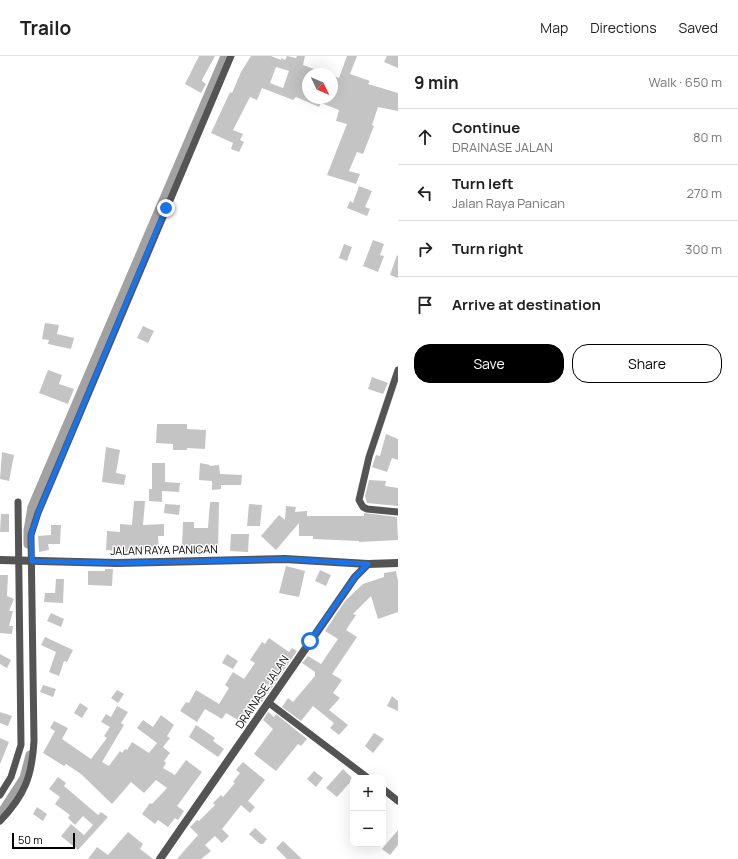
<!DOCTYPE html>
<meta charset="utf-8">
<style>
body{margin:0;font-family:Manrope,sans-serif;background:#f2f2f2;color:#222}
.controls{position:absolute;right:12px;bottom:12px;display:grid;overflow:hidden;border-radius:8px;box-shadow:0 4px 16px #0002}
.controls button{width:36px;height:36px;display:grid;place-items:center;padding:0;border:0;border-bottom:1px solid #e0e0e0;background:#fff;color:#222;font:20px sans-serif}
.compass{position:absolute;left:302px;top:12px;width:36px;height:36px;border-radius:50%;background:#fff;box-shadow:0 4px 16px #0002;rotate:134deg}
.scale{position:absolute;left:12px;bottom:10px;width:63px;box-sizing:border-box;padding-left:4px;border:2px solid #000;border-top:0;font-size:11px;line-height:14px;white-space:nowrap;color:#000;-webkit-text-stroke:3px #fff;paint-order:stroke}
.stop{position:absolute;width:12px;height:12px;margin:-9px;border:3px solid #1a73e8;border-radius:50%;background:#fff}
.stop.end{background:#1a73e8;border-color:#fff;box-shadow:0 1px 4px #0008}
.list{margin:0;padding:0;list-style:none}
h2{display:flex;justify-content:space-between;align-items:center;height:52px;margin:0;padding:0 16px;font-size:17px}
h2 small{font-size:13px;font-weight:400;color:#767676}
.list li{display:grid;grid-template-columns:26px 1fr auto;gap:12px;align-items:center;box-sizing:border-box;height:56px;padding:0 16px;border-top:1px solid #e0e0e0}
.list b{display:block;font-size:15px;white-space:nowrap}
.list p{margin:0;font-size:13px;white-space:nowrap;color:#767676}
.list em{font-size:13px;font-style:normal;color:#767676}
.actions{display:flex;gap:8px;padding:12px 16px}
.actions a{flex:1;padding:9px 0;border:1px solid #000;border-radius:16px;text-align:center;font-size:14px;color:#000}
.actions .main{background:#000;color:#fff}
.icon{flex:none;width:22px;height:22px;fill:none;stroke:currentColor;stroke-width:2;stroke-linecap:round;stroke-linejoin:round}
.map{position:relative;flex:none;width:398px;height:803px;overflow:hidden}
header{display:flex;align-items:center;gap:24px;box-sizing:border-box;height:56px;padding:0 20px;background:#fff;border-bottom:1px solid #e0e0e0}
header strong{font-size:19px}
nav{display:flex;gap:22px;margin-inline-start:auto;font-size:14px}
main{display:flex}
aside{flex:1;background:#fff}
.map>svg:first-child{display:block}
.lines{fill:none;stroke-linecap:round;stroke-linejoin:round}
.canal{stroke:#a2a2a2;stroke-width:9}
.building{fill:#c4c4c4;fill-rule:evenodd}
.minor{stroke:#545454;stroke-width:7}
.tertiary{stroke:#545454;stroke-width:8}
.route{stroke:#1a73e8;stroke-width:5}
.labels{text-anchor:middle;stroke-width:3;stroke-linejoin:round;paint-order:stroke}
.street-label{font-size:11px;fill:#000;stroke:#fff}
</style>
<header>
<strong>Trailo</strong>
<nav><a>Map</a><a>Directions</a><a>Saved</a></nav>
</header>
<main>
<div class="map">
<svg width="398" height="803" viewBox="0 0 398 803">
<rect width="100%" height="100%" fill="#fff"/>
<g class="lines">
<path class="canal" d="M 28,488 L 28,475 L 32,451 L 225,0
M 0,759 L 24,722 L 30,699"/>
</g>
<path class="building" d="M 199,0 L 215,0 L 203,22 L 202,25 L 206,28 L 201,37 L 185,28 Z
M 251,0 L 271,0 L 281,4 L 281,2 L 285,4 L 287,0 L 296,2 L 297,0 L 305,0 L 303,9 L 325,17 L 308,18 L 308,42 L 332,42 L 332,19 L 339,22 L 347,0 L 357,0 L 350,18 L 370,25 L 368,28 L 398,37 L 398,55 L 378,51 L 372,69 L 374,70 L 363,98 L 357,96 L 349,115 L 360,118 L 356,128 L 327,119 L 347,68 L 336,65 L 339,54 L 321,47 L 319,51 L 296,41 L 293,44 L 262,32 L 257,44 L 250,41 L 233,74 L 243,78 L 240,84 L 244,86 L 239,96 L 231,93 L 233,87 L 211,77 L 230,36 L 232,37 L 241,16 ZM 276,11 L 289,15 L 283,32 L 270,27 Z
M 387,0 L 398,0 L 398,12 L 384,6 Z
M 359,130 L 372,135 L 365,151 L 370,153 L 367,160 L 347,152 L 350,145 L 353,147 Z
M 373,184 L 384,188 L 380,199 L 384,200 L 378,216 L 363,210 Z
M 344,188 L 352,191 L 347,205 L 339,202 Z
M 397,199 L 398,200 L 398,222 L 390,219 Z
M 45,267 L 59,269 L 57,278 L 74,282 L 71,293 L 48,288 L 49,284 L 42,283 Z
M 143,270 L 154,275 L 148,287 L 137,282 Z
M 48,314 L 62,319 L 59,328 L 74,333 L 68,348 L 39,337 Z
M 372,321 L 388,327 L 383,338 L 368,333 Z
M 157,368 L 187,368 L 187,373 L 206,374 L 205,393 L 187,392 L 187,394 L 173,394 L 173,388 L 156,387 Z
M 386,378 L 398,383 L 398,404 L 392,402 L 387,416 L 372,411 L 376,399 L 380,400 Z
M 106,391 L 120,394 L 116,417 L 126,419 L 124,429 L 102,426 Z
M 2,396 L 14,399 L 9,425 L 0,423 Z
M 152,407 L 165,407 L 165,426 L 180,427 L 179,436 L 162,435 L 162,446 L 149,445 L 149,433 L 152,433 Z
M 200,407 L 210,409 L 209,410 L 219,409 L 220,418 L 242,419 L 241,429 L 221,429 L 221,433 L 212,434 L 212,425 L 199,424 Z
M 369,424 L 386,425 L 385,430 L 398,432 L 398,450 L 367,447 L 365,440 Z
M 134,445 L 145,445 L 143,469 L 164,468 L 164,480 L 158,480 L 159,494 L 127,495 L 127,496 L 106,494 L 107,475 L 120,476 L 120,468 L 132,469 Z
M 210,446 L 219,446 L 218,497 L 195,496 L 195,492 L 182,492 L 183,466 L 194,466 L 194,472 L 208,472 Z
M 165,448 L 180,449 L 179,459 L 164,457 Z
M 249,448 L 262,449 L 260,470 L 247,470 Z
M 286,450 L 296,451 L 295,456 L 307,455 L 307,460 L 364,460 L 364,457 L 397,461 L 398,484 L 359,486 L 359,485 L 313,483 L 313,480 L 299,480 L 299,467 L 276,494 L 261,480 L 279,459 L 285,464 Z
M 1,458 L 9,458 L 9,476 L 0,476 Z
M 51,469 L 61,469 L 60,488 L 48,488 L 49,494 L 39,496 L 38,480 L 51,479 Z
M 231,478 L 249,478 L 248,496 L 230,495 Z
M 286,510 L 305,515 L 299,541 L 279,537 Z
M 105,513 L 113,513 L 112,530 L 88,529 L 88,515 L 105,515 Z
M 320,514 L 331,519 L 326,530 L 315,525 Z
M 396,515 L 398,525 L 398,556 L 378,563 L 371,540 L 353,558 L 356,559 L 346,574 L 357,581 L 332,618 L 342,624 L 333,637 L 340,642 L 329,654 L 348,669 L 339,679 L 330,672 L 334,667 L 313,650 L 301,665 L 282,651 L 288,642 L 293,646 L 315,620 L 315,616 L 302,607 L 308,600 L 321,608 L 338,583 L 325,575 L 345,545 L 363,528 L 384,521 L 384,517 Z
M 0,519 L 8,519 L 7,540 L 14,543 L 9,555 L 13,555 L 9,570 L 13,570 L 12,578 L 0,577 Z
M 56,523 L 64,523 L 63,547 L 44,546 L 45,537 L 55,537 Z
M 51,557 L 64,563 L 61,571 L 47,565 Z
M 45,581 L 73,594 L 67,606 L 64,605 L 59,620 L 49,616 L 56,596 L 41,589 Z
M 269,582 L 289,596 L 292,592 L 297,595 L 262,646 L 255,641 L 243,667 L 226,657 L 222,663 L 205,653 L 197,666 L 180,655 L 186,646 L 189,647 L 196,634 L 219,648 L 229,632 L 225,629 L 233,616 L 244,623 L 255,607 L 250,604 L 262,586 L 265,588 Z
M 0,598 L 11,604 L 7,612 L 0,608 Z
M 227,598 L 238,605 L 233,613 L 222,607 Z
M 43,629 L 56,633 L 53,641 L 40,636 Z
M 117,634 L 124,638 L 118,647 L 111,642 Z
M 392,640 L 398,645 L 398,655 L 387,650 Z
M 80,647 L 88,652 L 82,662 L 74,657 Z
M 117,650 L 128,656 L 121,667 L 124,669 L 102,706 L 109,710 L 120,695 L 122,697 L 125,693 L 127,694 L 132,686 L 149,697 L 157,687 L 137,672 L 143,664 L 153,671 L 161,659 L 174,669 L 167,680 L 170,682 L 163,691 L 170,697 L 164,705 L 166,707 L 163,712 L 175,719 L 186,704 L 202,716 L 177,750 L 184,755 L 178,764 L 175,762 L 168,771 L 158,764 L 155,768 L 142,758 L 150,747 L 152,748 L 167,732 L 156,724 L 144,737 L 131,726 L 112,748 L 81,718 L 66,708 L 64,710 L 43,697 L 55,675 L 50,672 L 54,665 L 68,672 L 62,683 L 91,703 L 107,682 L 104,680 L 110,671 L 101,666 L 106,658 L 111,661 Z
M 0,656 L 12,660 L 8,670 L 0,667 Z
M 268,656 L 274,661 L 276,658 L 307,683 L 301,690 L 298,688 L 276,715 L 254,698 L 273,673 L 263,664 Z
M 196,669 L 215,682 L 213,685 L 224,693 L 218,701 L 189,681 Z
M 374,677 L 384,683 L 373,697 L 365,690 Z
M 0,682 L 9,686 L 0,708 Z
M 243,706 L 265,724 L 248,745 L 255,751 L 250,757 L 241,749 L 222,773 L 229,780 L 222,787 L 215,780 L 205,789 L 211,795 L 201,803 L 177,803 L 198,779 L 190,771 L 197,764 L 199,765 L 215,749 L 213,747 L 221,739 L 223,741 L 235,727 L 233,726 L 240,717 L 236,714 Z
M 343,713 L 353,723 L 337,741 L 326,732 Z
M 314,715 L 323,722 L 316,731 L 307,723 Z
M 58,721 L 66,727 L 64,730 L 98,759 L 101,756 L 108,761 L 78,794 L 61,780 L 71,768 L 85,780 L 84,779 L 93,769 L 83,760 L 75,769 L 68,762 L 70,759 L 55,748 L 60,741 L 49,733 Z
M 37,751 L 47,758 L 43,765 L 33,758 Z
M 255,772 L 267,783 L 263,788 L 260,788 L 249,778 Z
M 398,774 L 398,789 L 390,799 L 382,793 Z
M 128,776 L 143,788 L 140,793 L 153,803 L 88,803 L 97,791 L 108,799 Z
M 283,785 L 302,803 L 287,803 L 276,792 Z"/>
<g class="lines">
<path class="minor" d="M 398,314 L 369,401 L 359,444 L 363,451 L 367,453 L 398,456
M 269,647 L 368,722
M 383,733 L 398,745
M 0,739 L 11,721 L 21,689 L 18,446
M 0,765 C 25,739 32,720 34,685 L 31,479 L 38,457 L 231,0"/>
<path class="tertiary" d="M 0,504 L 117,507 L 285,503 L 368,508
M 160,803 L 355,521 L 368,508 L 398,507"/>
</g>
<g class="lines">
<path class="route" d="M 166,152 L 38,457 L 31,479 L 32,505 L 117,507 L 285,503 L 368,508 L 355,521 L 310,585"/>
</g>
<g class="labels">
<g class="street-label">
<text transform="translate(164 494) rotate(-1)" y="4">JALAN RAYA PANICAN</text>
<text transform="translate(262 636) rotate(-56)" y="4">DRAINASE JALAN</text>
</g>
</g>
</svg>
<div class="controls">
<button>+</button>
<button>−</button>
</div>
<svg class="compass" viewBox="-18 -18 36 36"><path d="M0-13l5 13h-10z" fill="#e53935"/><path d="M0 13l5-13h-10z" fill="#767676"/></svg>
<div class="scale">50 m</div>
<div class="stop" style="left:310px;top:585px"></div>
<div class="stop end" style="left:166px;top:152px"></div>
</div>
<aside>
<h2>9 min<small>Walk · 650 m</small></h2>
<ul class="list">
<li><svg class="icon" aria-label="ahead" viewBox="0 0 24 24"><path d="M12 20V5M6 11l6-6 6 6"/></svg><div><b>Continue</b><p>DRAINASE JALAN</p></div><em>80 m</em></li>
<li><svg class="icon" aria-label="left" viewBox="0 0 24 24"><path d="M17 20v-9H6M10 6l-5 5 5 5"/></svg><div><b>Turn left</b><p>Jalan Raya Panican</p></div><em>270 m</em></li>
<li><svg class="icon" aria-label="right" viewBox="0 0 24 24"><path d="M7 20v-9h11M14 6l5 5-5 5"/></svg><div><b>Turn right</b></div><em>300 m</em></li>
<li><svg class="icon" aria-label="arrive" viewBox="0 0 24 24"><path d="M6 21V4h12l-3 4 3 4H6"/></svg><div><b>Arrive at destination</b></div></li>
</ul>
<div class="actions"><a class="main">Save</a><a>Share</a></div>
</aside>
</main>
